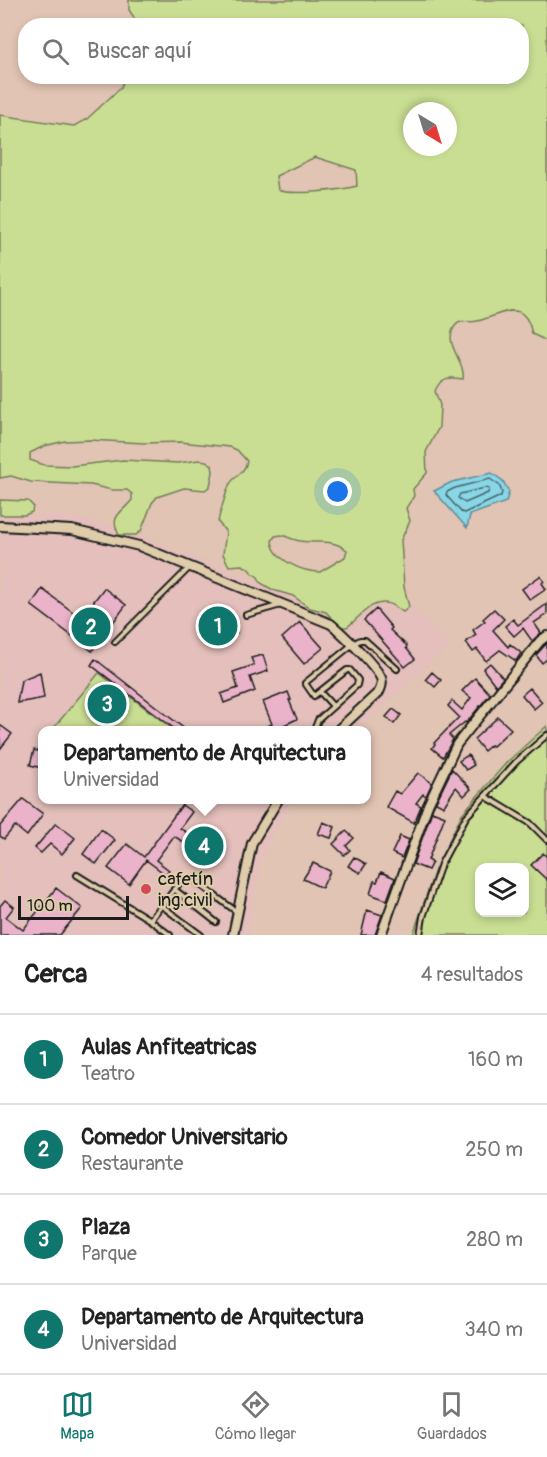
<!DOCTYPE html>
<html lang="es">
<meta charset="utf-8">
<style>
body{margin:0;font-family:Pangolin,sans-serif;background:#f2f2f2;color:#222}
.controls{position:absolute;right:18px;bottom:18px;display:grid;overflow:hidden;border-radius:12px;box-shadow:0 3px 9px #0003}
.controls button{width:54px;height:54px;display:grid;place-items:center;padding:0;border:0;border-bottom:2px solid #e0e0e0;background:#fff;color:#222;font:30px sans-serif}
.compass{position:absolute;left:403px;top:102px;width:54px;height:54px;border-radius:50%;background:#fff;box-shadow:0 3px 9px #0003;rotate:142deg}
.scale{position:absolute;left:18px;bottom:15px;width:111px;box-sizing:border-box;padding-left:6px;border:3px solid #1c1c1c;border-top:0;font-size:16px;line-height:21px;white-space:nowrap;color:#1c1c1c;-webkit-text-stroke:4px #deccaa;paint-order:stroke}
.you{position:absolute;left:338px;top:492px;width:21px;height:21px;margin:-15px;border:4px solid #fff;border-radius:50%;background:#1a73e8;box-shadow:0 0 0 9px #1a73e833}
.badge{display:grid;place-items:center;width:39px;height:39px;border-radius:50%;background:#0f766e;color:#fff;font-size:20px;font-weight:700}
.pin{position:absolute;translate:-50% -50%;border:3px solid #fff;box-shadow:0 2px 6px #0006}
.popup{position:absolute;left:38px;top:726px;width:333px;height:78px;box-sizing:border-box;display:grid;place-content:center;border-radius:12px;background:#fff;filter:drop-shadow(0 2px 4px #0005);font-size:20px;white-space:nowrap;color:#767676}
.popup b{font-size:22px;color:#222}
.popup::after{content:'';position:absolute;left:50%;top:100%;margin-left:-12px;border:12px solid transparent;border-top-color:#fff}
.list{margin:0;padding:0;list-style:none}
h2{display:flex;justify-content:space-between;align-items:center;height:78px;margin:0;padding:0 24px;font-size:26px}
h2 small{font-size:20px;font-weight:400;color:#767676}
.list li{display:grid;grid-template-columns:39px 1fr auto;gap:18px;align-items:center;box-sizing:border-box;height:90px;padding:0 24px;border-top:2px solid #e0e0e0}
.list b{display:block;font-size:22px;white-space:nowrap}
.list p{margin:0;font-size:20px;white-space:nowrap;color:#767676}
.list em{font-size:20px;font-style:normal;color:#767676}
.icon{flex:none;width:33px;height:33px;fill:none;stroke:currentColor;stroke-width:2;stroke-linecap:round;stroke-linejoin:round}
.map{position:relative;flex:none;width:547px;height:935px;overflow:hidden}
.search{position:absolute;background:#fff;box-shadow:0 3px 9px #0003;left:18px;right:18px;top:18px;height:66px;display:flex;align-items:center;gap:15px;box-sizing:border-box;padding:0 21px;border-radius:24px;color:#767676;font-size:22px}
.sheet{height:438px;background:#fff}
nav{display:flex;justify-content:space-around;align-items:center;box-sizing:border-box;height:84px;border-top:2px solid #e0e0e0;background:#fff;font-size:16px;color:#767676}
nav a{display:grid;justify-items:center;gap:3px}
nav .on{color:#0f766e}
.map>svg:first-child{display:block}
.built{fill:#e4bfbb}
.green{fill:#cade93;stroke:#737d58;stroke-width:1.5;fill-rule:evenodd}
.water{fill:#88d6e6;stroke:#5d8c95;stroke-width:1.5}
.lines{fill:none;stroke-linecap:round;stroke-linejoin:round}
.shore{stroke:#47666d;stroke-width:1.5}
.building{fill:#eab3ca;stroke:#1c1c1c;stroke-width:1.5}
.service-casing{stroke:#1c1c1c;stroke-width:8}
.minor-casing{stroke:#1c1c1c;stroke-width:12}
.service{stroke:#deccaa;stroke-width:4}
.minor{stroke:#deccaa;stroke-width:8}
.poi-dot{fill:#d1495b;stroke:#deccaa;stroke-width:2}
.labels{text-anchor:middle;stroke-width:4.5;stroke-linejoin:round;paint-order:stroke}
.poi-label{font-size:18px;fill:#1c1c1c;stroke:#deccaa;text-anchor:start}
</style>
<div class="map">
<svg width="547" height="935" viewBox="0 0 547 935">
<rect width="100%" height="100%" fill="#e2c4b4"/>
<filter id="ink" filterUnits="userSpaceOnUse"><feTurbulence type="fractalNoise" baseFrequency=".0167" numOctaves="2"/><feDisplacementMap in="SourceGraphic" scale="12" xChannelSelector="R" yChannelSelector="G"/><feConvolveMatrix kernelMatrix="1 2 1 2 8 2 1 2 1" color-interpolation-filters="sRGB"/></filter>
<g filter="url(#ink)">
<path class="built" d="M 0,514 L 63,515 L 114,526 L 345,615 L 388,581 L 451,645 L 357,730 L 42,730 L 42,800 L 293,800 L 262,856 L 248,935 L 0,935 Z"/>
<path class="green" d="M 129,0 L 547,0 L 547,341 L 532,334 C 524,294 499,317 477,321 C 470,323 460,319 455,326 C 442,344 466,361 463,379 C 450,377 441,376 435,391 L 440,405 L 439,427 L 426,452 L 427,473 L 413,489 L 414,496 L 406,508 L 410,521 L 401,540 L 404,587 L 409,607 L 403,612 C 399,610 394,605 390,604 C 371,598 360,618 347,627 L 340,627 L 326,612 L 310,608 L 293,596 L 273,590 L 261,583 L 258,577 L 252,573 L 248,568 L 242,565 L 229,566 L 223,554 L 226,532 L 218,522 C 219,516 227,489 230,484 C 235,475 245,473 247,461 L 237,450 L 230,447 L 180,442 L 144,443 L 89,440 L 65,441 L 44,446 L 30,453 L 30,460 L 44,465 L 72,466 L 123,460 L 178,463 L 199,460 L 206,461 L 212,465 L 213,472 L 210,486 L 205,490 L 184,488 L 157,497 L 152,503 L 141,531 L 136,535 L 119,535 C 109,515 121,514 132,500 L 132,494 L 127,490 L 112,490 L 91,485 L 31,482 L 11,476 L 0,478 L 0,115 L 74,126 L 87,119 L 116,92 L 121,87 L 125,77 L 522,76 L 522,26 L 139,25 L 129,10 ZM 412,111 L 448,111 L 448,147 L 412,147 ZM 315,157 L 356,170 L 357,186 C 343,190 290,196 278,190 L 276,176 ZM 282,535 C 288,537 294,540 300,541 C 319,544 330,538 347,550 L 345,557 L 320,572 C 302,572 274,560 272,541 L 275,536 Z
M 0,500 L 28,501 L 33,506 L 32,512 L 25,515 L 0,515 Z
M 99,673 L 174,730 L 52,730 Z
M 547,726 L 547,935 L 413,935 L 435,870 L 462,814 L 507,762 ZM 480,868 L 524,868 L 524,912 L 480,912 Z"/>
<path class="water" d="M 492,473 L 503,481 L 509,492 L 506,502 L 470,515 L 467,528 L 434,491 L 452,482 Z"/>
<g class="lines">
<path class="shore" d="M 490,479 L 499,485 L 502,492 L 501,496 L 464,513 L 461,512 L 446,495 L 447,492 L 455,488 Z
M 485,488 L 489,489 L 488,493 L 465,503 L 458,498 L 460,494 Z"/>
</g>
<path class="building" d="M 540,576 L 544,581 L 542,583 L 546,589 L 530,600 L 522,589 Z
M 104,588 L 126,605 L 92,651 L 31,605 L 42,589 L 81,618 Z
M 547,604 L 547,614 L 534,623 L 541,633 L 532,641 L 523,628 L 514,636 L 505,626 L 513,619 L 518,625 Z
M 376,609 L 392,628 L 390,630 L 407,646 L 406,648 L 415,659 L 405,667 L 364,620 Z
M 494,609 L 504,619 L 493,630 L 508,647 L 510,644 L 521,653 L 516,661 L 500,650 L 486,661 L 477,649 L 473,652 L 466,642 L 476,635 L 473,630 L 485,621 L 483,619 Z
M 230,611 L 237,633 L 205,643 L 198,621 Z
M 300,622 L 323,648 L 304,664 L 282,638 Z
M 547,643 L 547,659 L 542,663 L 536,655 Z
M 263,655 L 268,671 L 250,677 L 255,691 L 224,703 L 221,694 L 238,688 L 233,672 L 254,665 L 251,658 Z
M 95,659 L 99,662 L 186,730 L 176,730 L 91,665 Z
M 490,663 L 503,678 L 496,686 L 483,669 Z
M 40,672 L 44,698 L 17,703 L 21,680 Z
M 432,672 L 441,680 L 435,687 L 426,679 Z
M 475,678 L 490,694 L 466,723 L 465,722 L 449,735 L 453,739 L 443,757 L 432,748 L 435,744 L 434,743 L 459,717 L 448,706 L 452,701 L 462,710 L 471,698 L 462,691 Z
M 530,688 L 542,702 L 534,709 L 522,695 Z
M 288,692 L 291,700 L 289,700 L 297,719 L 284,725 L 286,730 L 259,730 L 272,724 L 263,702 Z
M 393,709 L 401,715 L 394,724 L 386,717 Z
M 498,717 L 511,729 L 493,746 L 491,745 L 484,751 L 474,739 Z
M 0,725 L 12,734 L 0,749 Z
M 34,750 L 42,752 L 42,768 L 30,765 Z
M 468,755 L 474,765 L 466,770 L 459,761 Z
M 452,769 L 471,789 L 464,796 L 456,787 L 444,806 L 436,802 Z
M 418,773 L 432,783 L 426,796 L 423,794 L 416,803 L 421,806 L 414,823 L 386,807 L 395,791 L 400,794 Z
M 23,799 L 43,814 L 27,836 L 15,826 L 4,839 L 0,836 L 0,826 Z
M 182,805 L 192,812 L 180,828 L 190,835 L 193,831 L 212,846 L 205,856 L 174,836 L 156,860 L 169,870 L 165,874 L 146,860 L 129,884 L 108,868 L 127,844 L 144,857 Z
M 432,811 L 445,816 L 428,860 L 432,862 L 428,870 L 413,864 Z
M 323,822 L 335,827 L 331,838 L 318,834 Z
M 56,823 L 75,838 L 62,854 L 50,844 L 41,853 L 35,848 Z
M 101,829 L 115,840 L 96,864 L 83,854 Z
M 346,831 L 354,838 L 346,846 L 350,850 L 344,855 L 333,844 Z
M 400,836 L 409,840 L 402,858 L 392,853 Z
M 543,853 L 547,857 L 547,880 L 531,865 Z
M 354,857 L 366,864 L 360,873 L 348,866 Z
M 313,863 L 330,871 L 322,888 L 303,879 Z
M 381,872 L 395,878 L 387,900 L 370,894 L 374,881 L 377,882 Z
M 56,888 L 82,908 L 60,935 L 0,935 L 0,906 L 5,900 L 14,907 L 6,917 L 23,930 Z
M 367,910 L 382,915 L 375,935 L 361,935 Z"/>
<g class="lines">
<g class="service-casing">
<path id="service" d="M 246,615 L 281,605
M 115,642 L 190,567
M 320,692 L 333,706
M 314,730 L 318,720 L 357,685 L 358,680 L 350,670 L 347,670 L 314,696 L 305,683 L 353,644 L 360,640 L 365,640 L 397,669
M 485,796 L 530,823 L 547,840
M 77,875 L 150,920 L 182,880 L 191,878 L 237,912
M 174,889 L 216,922
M 162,906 L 201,935
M 150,920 L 170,935
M 420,935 L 423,917 L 441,864 L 466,817 L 516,762 L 547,735"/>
</g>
<g class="minor-casing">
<path id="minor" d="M 0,526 L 72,530 L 139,546 L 331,624 C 343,634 375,665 381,678 C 383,683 381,688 379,692 L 338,730
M 233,935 L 252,843 L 278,800
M 381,935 L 428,805 L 457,744 L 540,641 L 547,636"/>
</g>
<use href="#service" class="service"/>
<use href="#minor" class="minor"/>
</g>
</g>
<circle class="poi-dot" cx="146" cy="889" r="6"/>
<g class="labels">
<g class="poi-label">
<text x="158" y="885">cafetín<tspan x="158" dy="21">ing.civil</tspan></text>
</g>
</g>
</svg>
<div class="controls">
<button><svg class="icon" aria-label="layers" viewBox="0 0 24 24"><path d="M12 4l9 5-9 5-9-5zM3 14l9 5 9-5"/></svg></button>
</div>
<svg class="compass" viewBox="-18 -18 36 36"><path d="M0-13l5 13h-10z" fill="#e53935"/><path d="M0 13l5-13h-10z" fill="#767676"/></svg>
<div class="scale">100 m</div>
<div class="you"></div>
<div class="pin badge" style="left:218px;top:626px">1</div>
<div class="pin badge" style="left:91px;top:627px">2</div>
<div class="pin badge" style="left:107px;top:704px">3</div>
<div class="pin badge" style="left:204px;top:846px">4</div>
<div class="popup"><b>Departamento de Arquitectura</b>Universidad</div>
<div class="search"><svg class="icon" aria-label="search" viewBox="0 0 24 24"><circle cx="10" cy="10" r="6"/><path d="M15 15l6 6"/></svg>Buscar aquí</div>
</div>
<section class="sheet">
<h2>Cerca<small>4 resultados</small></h2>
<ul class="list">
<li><span class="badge">1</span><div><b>Aulas Anfiteatricas</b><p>Teatro</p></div><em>160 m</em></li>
<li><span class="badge">2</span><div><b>Comedor Universitario</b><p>Restaurante</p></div><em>250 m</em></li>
<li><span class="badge">3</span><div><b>Plaza</b><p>Parque</p></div><em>280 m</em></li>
<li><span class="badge">4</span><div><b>Departamento de Arquitectura</b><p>Universidad</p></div><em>340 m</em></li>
</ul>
</section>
<nav>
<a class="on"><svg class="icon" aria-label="map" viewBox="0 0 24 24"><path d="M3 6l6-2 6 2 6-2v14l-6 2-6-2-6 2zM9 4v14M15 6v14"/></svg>Mapa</a>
<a><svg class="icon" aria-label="directions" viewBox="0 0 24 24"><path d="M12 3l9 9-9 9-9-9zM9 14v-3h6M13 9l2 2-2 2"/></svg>Cómo llegar</a>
<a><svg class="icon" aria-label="saved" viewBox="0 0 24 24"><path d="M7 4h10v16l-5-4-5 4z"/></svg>Guardados</a>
</nav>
